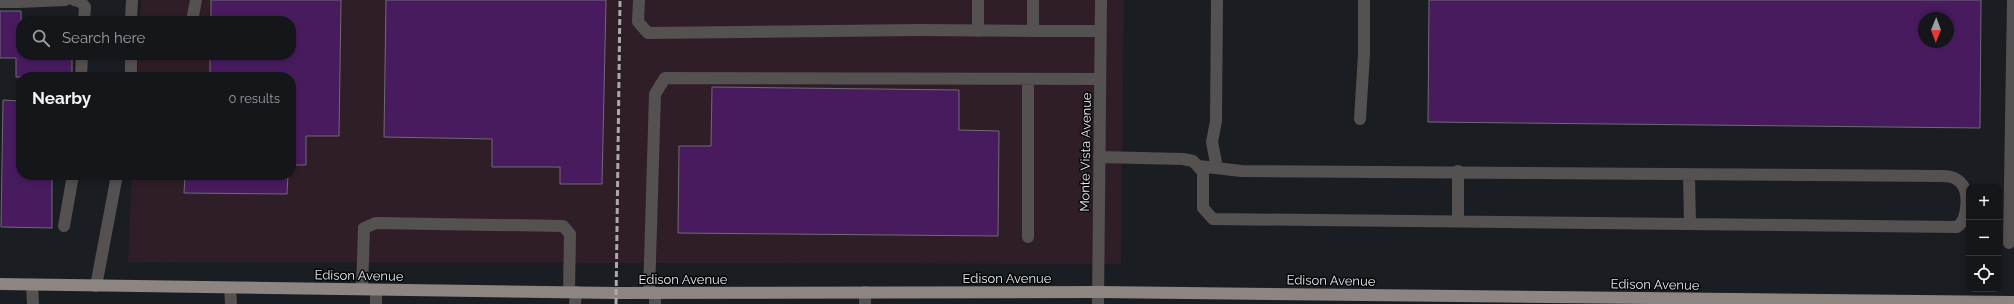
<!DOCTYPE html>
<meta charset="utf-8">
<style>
body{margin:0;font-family:Raleway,sans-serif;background:#212327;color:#f1f3f6}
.controls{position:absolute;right:12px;bottom:12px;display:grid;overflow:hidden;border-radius:8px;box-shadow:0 2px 6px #0003}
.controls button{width:36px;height:36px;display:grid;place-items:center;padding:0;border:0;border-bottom:1px solid #333539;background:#14161a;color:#f1f3f6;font:20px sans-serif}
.compass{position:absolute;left:1918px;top:12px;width:36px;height:36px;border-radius:50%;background:#14161a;box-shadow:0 2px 6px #0003;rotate:181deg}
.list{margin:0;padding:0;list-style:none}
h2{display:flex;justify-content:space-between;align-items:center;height:52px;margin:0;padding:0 16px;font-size:17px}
h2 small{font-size:13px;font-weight:400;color:#9d9fa2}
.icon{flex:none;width:22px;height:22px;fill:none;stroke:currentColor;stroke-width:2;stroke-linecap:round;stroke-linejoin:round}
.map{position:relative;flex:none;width:2014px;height:304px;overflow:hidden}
.search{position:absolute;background:#14161a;box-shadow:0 2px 6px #0003;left:16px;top:16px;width:280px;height:44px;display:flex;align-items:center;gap:10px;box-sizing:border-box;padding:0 14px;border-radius:16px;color:#9d9fa2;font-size:15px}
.panel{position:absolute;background:#14161a;box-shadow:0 2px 6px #0003;left:16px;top:72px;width:280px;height:108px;border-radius:16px}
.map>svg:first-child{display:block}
.industrial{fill:#2f1e28}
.building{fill:#481b5f;stroke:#6f6b72;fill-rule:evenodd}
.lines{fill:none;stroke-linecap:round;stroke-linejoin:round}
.minor{stroke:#545150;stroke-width:12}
.major{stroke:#8c8582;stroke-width:12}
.rail{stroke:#a8aaae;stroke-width:3;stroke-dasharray:6 3;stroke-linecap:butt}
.labels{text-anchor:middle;stroke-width:3;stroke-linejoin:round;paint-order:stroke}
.street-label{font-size:13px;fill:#e6e8ec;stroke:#060709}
</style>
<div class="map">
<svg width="2014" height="304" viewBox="0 0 2014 304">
<rect width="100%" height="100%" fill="#1a1d22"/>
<path class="industrial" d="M 141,0 L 1124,0 L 1121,264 L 128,262 L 132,175 L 291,175 L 291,77 L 137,77 L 138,55 L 291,55 L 291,21 L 140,21 Z"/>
<path class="building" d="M 211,0 L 341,0 L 339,136 L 306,136 L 306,165 L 291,165 L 291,77 L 210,77 L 210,55 L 291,55 L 291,21 L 211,21 Z
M 386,0 L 606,0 L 602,184 L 560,184 L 560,167 L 492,167 L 492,139 L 384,137 Z
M 1429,0 L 1981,0 L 1980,128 L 1428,122 ZM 1924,18 L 1948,18 L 1948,42 L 1924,42 Z
M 0,11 L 21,11 L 21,55 L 72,55 L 72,77 L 16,77 L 16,58 L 0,58 Z
M 712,87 L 959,90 L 959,130 L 999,131 L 998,236 L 678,233 L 679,146 L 711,146 Z
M 3,100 L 21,101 L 21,175 L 52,175 L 52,228 L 1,227 Z
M 185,175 L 288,175 L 287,194 L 184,193 Z"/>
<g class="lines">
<path class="minor" d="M 19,0 L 19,2 L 65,0
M 74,0 L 81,2 L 85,7 L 84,21
M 639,0 L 638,22 L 648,33 L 918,30 L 1033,31 L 1033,0
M 978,0 L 978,31
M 1217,0 L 1216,121 L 1212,142 L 1217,168
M 0,2 L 19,2
M 131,21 L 132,0
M 192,21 L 196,0
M 1033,31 L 1100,31
M 81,77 L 82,55
M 131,77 L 131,55
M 1360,119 L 1364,54 L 1364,0
M 1099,157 L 1183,159 L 1193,161 L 1203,172 L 1203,208 L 1213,219 L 1957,227 C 1968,220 1970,191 1960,182 C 1954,176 1947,176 1939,176 L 1241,171 L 1199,166
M 1689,175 L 1690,224
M 1458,221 L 1458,171
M 64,226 L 73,175
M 1028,237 L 1028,79
M 2009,243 L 2013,0
M 32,285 L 33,304
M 96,286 L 117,175
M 230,288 L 231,304
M 362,289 L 364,228 L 376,223 L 563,226 L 570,234 L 569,292
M 865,292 L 865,304
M 649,293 L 655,94 L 665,78 L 1100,79
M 376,304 L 376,290
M 575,304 L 576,292
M 655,304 L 655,293
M 1098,304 L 1101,0"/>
<path class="major" d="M 0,284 L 616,293 L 1098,292 L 2014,302"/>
<path class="rail" d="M 616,304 L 620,0"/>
</g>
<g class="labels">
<g class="street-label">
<text transform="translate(1085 152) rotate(-89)" y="5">Monte Vista Avenue</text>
<text transform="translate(359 275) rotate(1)" y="5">Edison Avenue</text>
<text x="1007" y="283">Edison Avenue</text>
<text x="683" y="284">Edison Avenue</text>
<text transform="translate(1331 280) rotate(1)" y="5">Edison Avenue</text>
<text transform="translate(1655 284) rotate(1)" y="5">Edison Avenue</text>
</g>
</g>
</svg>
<div class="controls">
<button>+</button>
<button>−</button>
<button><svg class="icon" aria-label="locate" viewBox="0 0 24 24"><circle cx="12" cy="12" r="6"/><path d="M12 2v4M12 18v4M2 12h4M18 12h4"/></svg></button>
</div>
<svg class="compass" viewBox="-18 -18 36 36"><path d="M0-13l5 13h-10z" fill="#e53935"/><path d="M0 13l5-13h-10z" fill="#9d9fa2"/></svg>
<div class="search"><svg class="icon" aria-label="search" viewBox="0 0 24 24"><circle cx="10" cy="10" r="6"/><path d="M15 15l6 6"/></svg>Search here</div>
<section class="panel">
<h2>Nearby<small>0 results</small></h2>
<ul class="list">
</ul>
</section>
</div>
